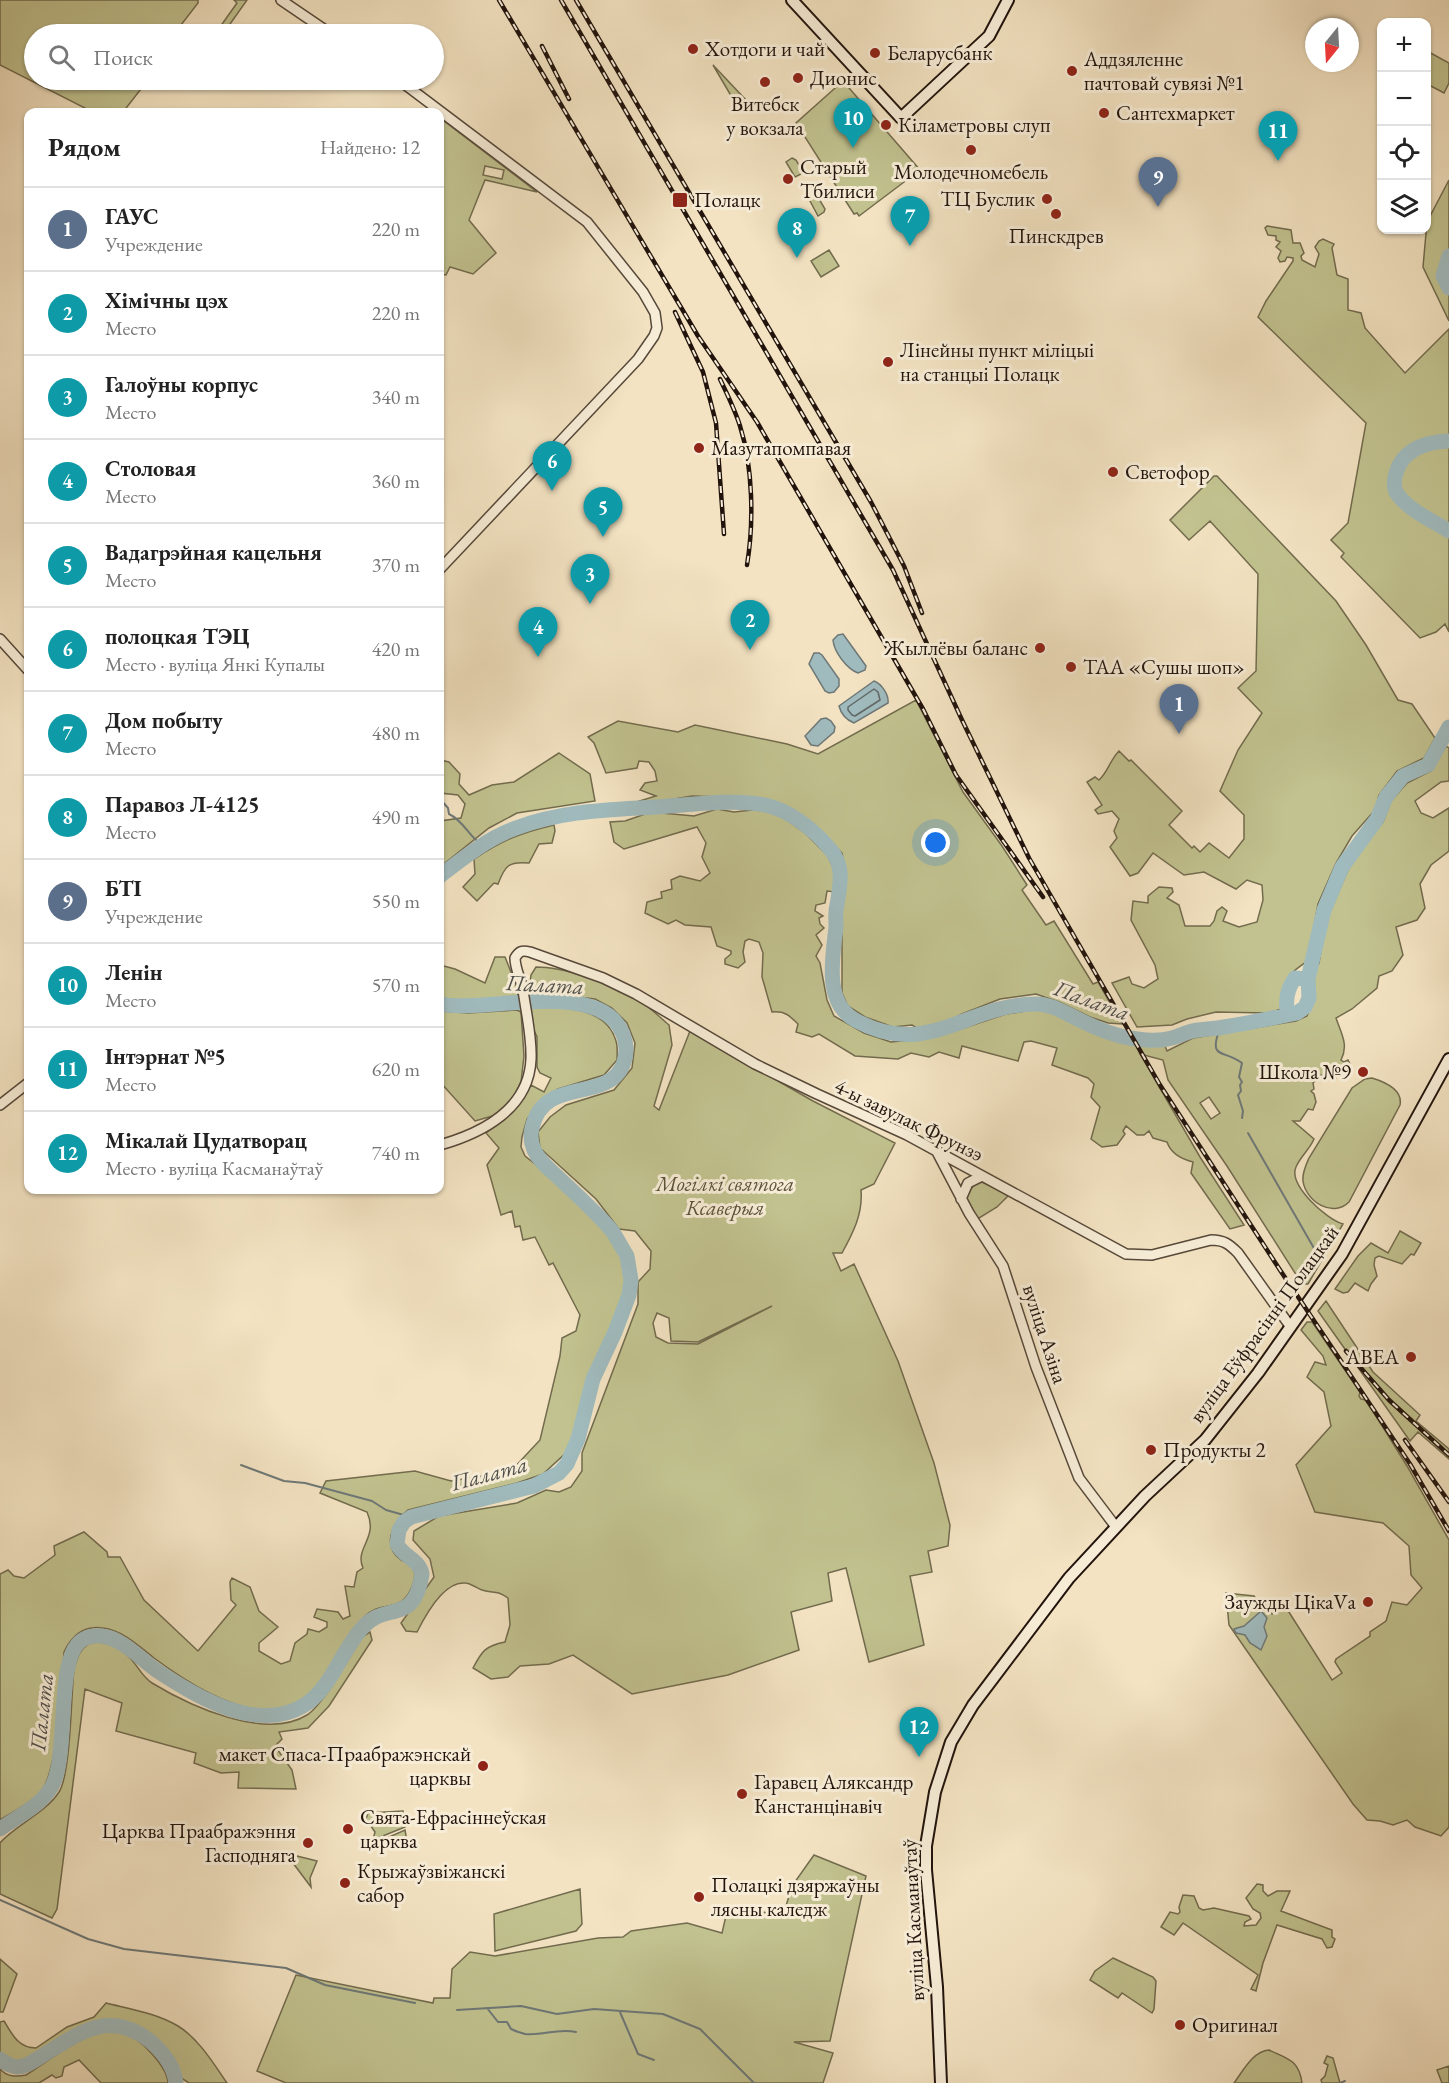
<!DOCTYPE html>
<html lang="ru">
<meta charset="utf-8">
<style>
body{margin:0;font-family:"EB Garamond",serif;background:#f2f2f2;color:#222}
.controls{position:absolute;right:18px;top:18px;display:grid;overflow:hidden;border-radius:12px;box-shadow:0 2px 4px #0004}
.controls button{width:54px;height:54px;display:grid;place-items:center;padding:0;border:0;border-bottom:2px solid #e0e0e0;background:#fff;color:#222;font:30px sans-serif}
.compass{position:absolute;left:1305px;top:18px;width:54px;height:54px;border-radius:50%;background:#fff;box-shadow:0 2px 4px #0004;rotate:198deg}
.you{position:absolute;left:936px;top:843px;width:21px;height:21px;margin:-15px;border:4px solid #fff;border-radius:50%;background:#1a73e8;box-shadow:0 0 0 9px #1a73e833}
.badge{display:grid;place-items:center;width:39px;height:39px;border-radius:50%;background:#8f2418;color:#fff;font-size:20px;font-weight:700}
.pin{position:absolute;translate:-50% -50px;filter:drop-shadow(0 2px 3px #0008)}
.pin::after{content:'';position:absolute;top:32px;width:21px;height:18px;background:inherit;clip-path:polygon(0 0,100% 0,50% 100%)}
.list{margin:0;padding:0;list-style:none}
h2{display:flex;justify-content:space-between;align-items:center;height:78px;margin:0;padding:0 24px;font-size:26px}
h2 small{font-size:20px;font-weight:400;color:#767676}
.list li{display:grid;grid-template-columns:39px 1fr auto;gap:18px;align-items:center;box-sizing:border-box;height:84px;padding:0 24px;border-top:2px solid #e0e0e0}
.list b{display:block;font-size:22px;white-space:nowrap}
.list p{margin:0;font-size:20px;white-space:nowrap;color:#767676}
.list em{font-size:20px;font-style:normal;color:#767676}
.icon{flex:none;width:33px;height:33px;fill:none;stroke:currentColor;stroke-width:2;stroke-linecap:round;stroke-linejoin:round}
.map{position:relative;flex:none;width:1449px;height:2083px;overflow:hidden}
.search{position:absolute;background:#fff;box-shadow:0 2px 4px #0004;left:24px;top:24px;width:420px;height:66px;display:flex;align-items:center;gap:15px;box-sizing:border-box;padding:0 21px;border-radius:33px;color:#767676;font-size:22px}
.panel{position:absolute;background:#fff;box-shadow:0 2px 4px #0004;left:24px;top:108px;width:420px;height:1086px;border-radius:12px}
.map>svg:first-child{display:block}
.green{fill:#c1c28f;stroke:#726b4e;stroke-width:1.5;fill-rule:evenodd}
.water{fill:#a0bbbe;stroke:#6e7877;stroke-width:1.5}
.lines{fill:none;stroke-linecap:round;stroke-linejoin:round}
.shore{stroke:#616866;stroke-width:1.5}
.stream{stroke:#6e7877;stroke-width:2}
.river{stroke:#a0bbbe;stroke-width:15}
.tertiary-casing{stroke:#56483a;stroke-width:12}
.secondary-casing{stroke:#22140d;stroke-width:14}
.tertiary{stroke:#f7edd7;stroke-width:9}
.secondary{stroke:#f7edd7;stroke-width:10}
.rail-casing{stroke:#22140d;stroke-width:4.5}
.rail{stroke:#f7edd7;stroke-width:2;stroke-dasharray:7;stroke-linecap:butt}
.poi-dot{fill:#8f2418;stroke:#f7edd7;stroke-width:2}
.labels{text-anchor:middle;stroke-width:6;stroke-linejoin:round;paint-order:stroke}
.poi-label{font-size:21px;fill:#22140d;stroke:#f7edd7;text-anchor:start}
.street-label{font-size:21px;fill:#22140d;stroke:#f7edd7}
.park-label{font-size:21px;font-style:italic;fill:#5a513a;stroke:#f7edd7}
.water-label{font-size:22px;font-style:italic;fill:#4e4e4b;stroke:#f7edd7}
</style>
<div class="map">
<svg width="1449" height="2083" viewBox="0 0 1449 2083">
<rect width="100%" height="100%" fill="#f3e3c2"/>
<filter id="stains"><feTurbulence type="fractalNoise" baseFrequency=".00333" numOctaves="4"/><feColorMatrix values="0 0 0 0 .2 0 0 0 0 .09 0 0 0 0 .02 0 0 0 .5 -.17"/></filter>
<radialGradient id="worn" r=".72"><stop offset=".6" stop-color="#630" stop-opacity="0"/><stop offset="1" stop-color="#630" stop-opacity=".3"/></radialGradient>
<path class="green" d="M 0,0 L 198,0 L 198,3 L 174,34 L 34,34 L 34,80 L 148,80 L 123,112 L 83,112 L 85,108 L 0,65 Z
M 234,0 L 247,0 L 223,34 L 215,34 L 237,3 Z
M 1427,51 L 1449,63 L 1449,83 L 1444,93 L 1427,84 Z
M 713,65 L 745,99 L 740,111 Z
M 843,81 L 920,170 L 859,216 L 857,213 L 854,214 L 796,123 Z
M 440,118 L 537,192 L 485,180 L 469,220 L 496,253 L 473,274 L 450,267 L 446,275 L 440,274 ZM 485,166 L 504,170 L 502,179 L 483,175 Z
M 792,158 L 796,160 L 802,170 L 801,174 L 795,177 L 786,162 Z
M 1449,180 L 1449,321 L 1423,267 L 1427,222 Z
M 815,196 L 818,197 L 825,209 L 824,212 L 818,216 L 809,199 Z
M 1267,226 L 1291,230 L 1293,243 L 1300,243 L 1304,253 L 1301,256 L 1302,260 L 1315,267 L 1319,254 L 1315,247 L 1319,241 L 1323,239 L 1334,244 L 1332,248 L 1337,275 L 1348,279 L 1348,310 L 1361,313 L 1365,328 L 1405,373 L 1449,329 L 1449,632 L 1445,624 L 1436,632 L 1420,638 L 1341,557 L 1344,553 L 1331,540 L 1348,523 L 1366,423 L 1258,317 L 1266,301 L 1293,261 L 1293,258 L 1287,257 L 1285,261 L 1280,262 L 1278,258 L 1281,251 L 1276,247 L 1280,242 L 1276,240 L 1276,236 L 1268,235 L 1265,228 Z
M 829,250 L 839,266 L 821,277 L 811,261 Z
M 1214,476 L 1217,476 L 1336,601 L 1366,645 L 1398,700 L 1412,704 L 1435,738 L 1424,758 L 1397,771 L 1379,795 L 1375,810 L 1352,836 L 1336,863 L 1318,904 L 1308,960 C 1303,965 1297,968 1293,972 C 1283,983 1281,996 1282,1009 L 1267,1013 L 1216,1012 L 1187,1019 L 1172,1025 L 1137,1027 L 1112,983 L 1129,977 L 1132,984 L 1144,988 L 1158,979 L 1155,965 L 1131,920 L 1133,901 L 1148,903 L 1148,896 L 1159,887 L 1172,888 L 1173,892 L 1167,898 L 1179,905 L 1185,926 L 1210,926 L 1214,921 L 1217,911 L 1222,907 L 1227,911 L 1223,921 L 1239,927 L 1257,922 L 1263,900 L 1262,885 L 1247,880 L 1236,889 L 1204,872 L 1184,875 L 1153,853 L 1138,873 L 1130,876 L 1110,847 L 1117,838 L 1114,831 L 1119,819 L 1112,811 L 1098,814 L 1095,810 L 1102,805 L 1087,782 L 1095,777 L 1099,780 C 1108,772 1110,760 1119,751 L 1129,761 L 1131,760 L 1182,811 L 1169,825 L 1192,848 L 1194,846 L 1200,852 L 1209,843 L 1229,858 L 1244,839 L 1244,815 L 1220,791 L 1238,750 L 1262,713 L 1238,688 L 1256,671 L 1258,574 L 1210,521 L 1189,540 L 1170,520 Z
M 916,700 L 963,792 L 1002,846 L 1027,885 L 1022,890 L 1046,925 L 1054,921 L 1093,984 L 1098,982 L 1122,1024 L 1108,1023 L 1090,1017 L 1059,1002 L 1036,994 L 1000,999 L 962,1014 L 949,1021 L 917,1028 L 912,1025 L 893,1027 L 865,1017 L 848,1006 L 842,993 L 842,913 L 846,872 L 842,853 L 814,824 L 783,806 L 768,800 L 754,798 L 692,796 L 639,805 L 636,802 L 656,796 L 640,790 L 645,783 L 657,781 L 655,771 L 649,762 L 639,761 L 637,768 L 606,773 L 594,743 L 588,737 L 618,721 L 678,732 L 695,725 L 787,744 L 818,754 Z
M 1446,746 L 1449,748 L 1449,781 L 1441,782 L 1415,801 L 1421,813 L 1433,818 L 1449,808 L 1449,851 L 1431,865 L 1420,884 L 1425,908 L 1417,920 L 1396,927 L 1403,955 L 1392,971 L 1379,976 L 1377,988 L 1352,1009 L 1336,1018 C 1341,1033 1349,1045 1341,1060 L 1344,1062 L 1348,1060 L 1350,1064 L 1349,1069 L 1346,1071 L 1340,1066 L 1335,1080 L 1321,1075 L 1313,1083 L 1314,1089 L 1311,1091 L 1314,1094 L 1316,1102 L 1313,1110 L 1308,1109 L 1300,1121 L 1293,1121 L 1314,1139 C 1310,1149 1300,1157 1296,1167 C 1288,1185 1327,1220 1343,1224 L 1308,1284 L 1302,1284 L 1227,1166 L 1168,1080 L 1163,1060 L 1140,1054 L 1200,1157 L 1244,1225 L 1230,1229 L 1191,1173 L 1193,1162 C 1181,1159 1171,1154 1167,1142 L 1153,1138 L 1149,1131 L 1144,1135 L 1137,1135 L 1126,1126 L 1123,1131 L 1125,1134 L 1117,1145 L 1102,1147 L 1091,1139 L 1100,1107 L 1091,1097 L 1094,1084 L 1088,1078 L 1052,1065 L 1057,1048 L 1031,1041 L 1024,1042 L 1018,1061 L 962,1046 L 959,1058 L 939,1052 L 929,1057 L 911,1053 L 898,1059 L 855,1056 L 819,1034 L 812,1037 L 796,1032 L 798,1024 C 789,1015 785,1011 772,1012 L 762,977 L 763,953 L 759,942 L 749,939 L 745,941 L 743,952 L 745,962 L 738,968 L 725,964 L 725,959 L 731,954 L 731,951 L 717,946 L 711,927 L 685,925 L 676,920 L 668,924 L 645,913 L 647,902 L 662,898 L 661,892 L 672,889 L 671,880 L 680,876 L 700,881 L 710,873 L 702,857 L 706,843 L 697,827 L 624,849 L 614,842 L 610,822 L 625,821 L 651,812 L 694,816 L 717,809 L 734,812 L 752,810 L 766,811 L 784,818 L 805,833 L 827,855 L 835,871 L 835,892 L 827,891 L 825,903 L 816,905 L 815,911 L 823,916 L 819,918 L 820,924 L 824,928 L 816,935 L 822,945 L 816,956 L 820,963 L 827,1000 L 834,1016 L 864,1033 L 891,1042 L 921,1039 L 958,1030 L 1006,1014 L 1038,1009 L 1053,1012 L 1084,1027 L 1128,1043 L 1165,1046 L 1167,1051 L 1193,1038 L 1296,1021 L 1307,1016 L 1314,1000 L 1310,981 L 1319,963 L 1325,927 L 1330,912 L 1348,870 L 1362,848 L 1383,822 L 1391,801 L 1407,783 L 1431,771 ZM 1209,1097 L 1220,1113 L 1211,1119 L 1200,1103 Z
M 559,753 L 590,774 L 595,801 L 517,813 L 489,828 L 440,867 L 440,821 L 461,818 L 465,804 L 458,795 L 440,793 L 440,760 L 449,762 L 460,774 L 459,784 L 469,795 L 492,785 L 514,782 Z
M 554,825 L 555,831 L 552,843 L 539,844 L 529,863 C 508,861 505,866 498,884 L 494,883 L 477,901 L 463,887 L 475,874 L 474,859 C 503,840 520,833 554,825 Z
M 495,957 L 505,957 L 517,987 L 518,998 L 466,1001 L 440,998 L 440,965 L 455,969 L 485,983 Z
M 536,967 C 562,967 610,982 633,996 C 646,1003 658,1016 669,1025 L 672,1045 L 654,1106 L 659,1110 L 690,1031 L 813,1101 L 895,1143 L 874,1184 L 861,1190 C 863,1214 853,1233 842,1253 L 833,1253 L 841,1271 L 854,1264 L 898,1361 L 934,1463 L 950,1525 L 948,1546 L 928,1551 L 932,1572 L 910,1576 L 924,1645 L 869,1662 L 846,1568 L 828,1573 L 832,1601 L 791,1612 L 799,1650 L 728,1675 L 632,1694 L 573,1655 L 549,1664 L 520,1666 L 508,1677 L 491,1679 L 473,1668 C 482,1651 485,1646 505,1642 L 510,1625 L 508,1598 C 495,1589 494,1594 482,1590 C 477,1588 470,1583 465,1583 C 444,1581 425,1616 417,1632 L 406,1631 L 401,1623 L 434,1577 L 430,1559 L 413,1540 L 414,1531 L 439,1516 L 517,1503 L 546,1490 L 559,1492 L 571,1487 L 582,1471 L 582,1453 L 638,1304 L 638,1282 L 650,1269 L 651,1251 L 635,1231 L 619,1229 L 596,1199 L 540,1148 L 538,1132 L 550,1117 L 566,1105 L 614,1090 L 632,1068 L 635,1043 L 627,1023 L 612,1008 L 595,999 L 569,996 L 541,997 L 529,992 L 531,975 ZM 772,1306 L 698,1344 L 668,1343 L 656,1337 L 653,1323 L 657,1313 L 669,1318 L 671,1341 L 698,1342 Z
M 529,1006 C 558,1007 606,1005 616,1041 C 618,1047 617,1054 617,1060 L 604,1075 L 558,1089 L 548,1095 L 538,1104 L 527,1119 L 522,1137 L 521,1147 L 525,1156 L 548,1174 L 600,1226 L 618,1247 L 626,1268 L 625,1294 L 612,1330 L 588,1378 L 569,1450 L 543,1474 L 517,1483 L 408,1510 C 393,1522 381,1545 401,1560 C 404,1562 410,1563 412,1566 C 416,1571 415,1578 413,1584 C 402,1616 382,1598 364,1617 C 337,1645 325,1701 282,1709 C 240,1717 185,1681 154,1658 C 139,1646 122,1630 103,1628 C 84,1625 72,1635 64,1652 C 62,1682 58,1768 42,1790 C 32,1803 14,1811 0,1820 L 0,1574 L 8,1570 L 14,1576 L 24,1578 L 55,1555 L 54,1546 L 84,1532 L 107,1552 L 108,1557 L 120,1557 L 144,1600 L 198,1651 L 236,1605 L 231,1600 L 230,1582 L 232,1578 L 250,1587 L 259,1611 L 278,1627 L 259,1643 L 259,1651 L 281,1664 L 290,1661 L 295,1643 L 307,1634 L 308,1629 L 319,1632 L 327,1627 L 327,1622 L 314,1617 L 317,1609 L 338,1612 L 343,1619 L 350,1616 L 345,1586 L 354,1587 L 357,1572 L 363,1568 C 354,1548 379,1538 367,1512 L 320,1493 L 326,1481 L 415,1471 L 451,1481 L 511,1471 L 540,1440 L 560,1356 L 562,1338 L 576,1331 L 580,1315 L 553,1263 L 549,1265 L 535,1237 L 523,1240 L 520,1226 L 515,1227 L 512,1211 L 501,1215 L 487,1165 L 499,1148 L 486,1133 C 504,1120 520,1105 531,1085 L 544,1092 L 551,1078 L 540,1073 L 537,1067 L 537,1037 L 532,1026 Z
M 517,1010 L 521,1012 L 524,1056 L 521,1082 L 511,1101 L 496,1115 L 475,1121 L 440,1082 L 440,1011 L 468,1013 Z
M 1372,1078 C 1385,1082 1403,1090 1400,1105 L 1349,1202 C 1333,1218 1306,1202 1303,1181 C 1302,1173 1306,1165 1309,1158 L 1352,1088 L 1365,1079 Z
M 982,1182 L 1009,1195 L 997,1207 L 976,1220 C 968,1204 958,1191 982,1182 Z
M 1400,1231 L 1421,1243 L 1414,1255 L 1411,1254 L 1402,1264 L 1379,1256 L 1375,1258 L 1374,1265 L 1377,1276 L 1371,1284 L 1368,1291 L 1355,1283 L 1348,1292 L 1343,1293 L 1335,1289 L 1358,1256 L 1371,1243 L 1388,1253 Z
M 1326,1301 L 1373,1372 L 1420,1415 L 1416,1421 L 1449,1449 L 1449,1459 L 1418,1432 L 1410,1441 L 1318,1311 Z
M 1307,1322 L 1312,1322 L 1360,1392 L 1359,1396 L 1361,1399 L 1366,1400 L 1407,1466 L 1449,1540 L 1449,1827 L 1441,1836 L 1415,1827 L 1407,1820 L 1393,1825 L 1380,1821 L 1367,1820 L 1353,1804 L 1229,1625 L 1226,1593 L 1254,1596 L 1259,1603 L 1264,1601 L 1272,1614 L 1282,1608 L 1287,1609 L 1332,1680 L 1342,1673 L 1335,1662 L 1336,1659 L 1370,1636 L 1370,1632 L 1386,1621 L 1392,1602 L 1407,1605 L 1422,1588 L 1411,1575 L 1409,1546 L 1383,1523 L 1315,1512 L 1296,1465 L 1331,1426 L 1324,1392 L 1307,1377 L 1315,1362 L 1326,1365 L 1323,1356 L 1301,1330 Z
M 370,1632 L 372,1640 L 329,1706 L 308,1728 L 279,1732 L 282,1739 L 275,1746 L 292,1770 L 296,1789 L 238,1788 L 239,1772 L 221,1773 L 194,1763 L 196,1753 L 116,1731 L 122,1703 L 85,1689 L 57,1909 L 52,1918 L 0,1894 L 0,1843 C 15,1825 46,1813 59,1792 C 71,1773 71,1695 74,1669 C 77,1660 79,1650 87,1645 C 98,1637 119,1647 128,1656 C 137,1664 142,1677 152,1683 C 190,1706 265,1741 307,1715 C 324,1704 350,1656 362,1637 Z
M 403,1811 L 405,1827 L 373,1840 L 375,1832 L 366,1819 L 368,1813 Z
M 405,1830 L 408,1847 L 375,1846 L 373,1844 Z
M 289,1854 L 317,1861 L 310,1878 L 311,1887 L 293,1863 Z
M 814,1855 L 866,1876 L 830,2041 L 794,2042 L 833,2053 L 823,2083 L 286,2083 L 257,2071 L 296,1975 L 433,2003 L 434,1998 L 450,1998 L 452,1969 L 470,1952 L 495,1956 L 598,1938 L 623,1937 L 631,1931 L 687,1923 L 722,1933 L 728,1907 L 769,1913 L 786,1906 L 792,1886 Z
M 1257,1884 L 1263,1885 L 1263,1891 L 1268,1896 L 1277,1891 L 1290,1891 L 1281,1911 L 1332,1930 L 1332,1937 L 1335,1939 L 1332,1947 L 1327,1948 L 1322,1939 L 1277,1925 L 1263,1963 L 1256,1991 L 1251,1989 L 1258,1975 L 1183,1923 L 1174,1935 L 1161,1927 L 1170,1912 L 1178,1914 L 1180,1912 L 1179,1907 L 1183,1895 L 1194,1896 L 1199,1908 L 1203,1910 L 1214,1908 L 1249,1916 L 1251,1919 L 1245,1922 L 1244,1926 L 1256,1925 L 1261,1918 L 1260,1913 L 1253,1909 L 1246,1898 Z
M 580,1889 L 582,1924 L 576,1931 L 495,1951 L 494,1914 Z
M 1113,1958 L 1153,1977 L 1156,1981 L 1154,2009 L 1152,2013 L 1122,1993 L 1118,1998 L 1090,1980 L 1095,1971 Z
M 0,1959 L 17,1974 L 3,2012 L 0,2012 Z
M 106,2003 C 130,2009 156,2013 178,2026 C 198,2038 214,2064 227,2083 L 189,2083 L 181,2078 L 167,2051 L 144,2031 L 100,2025 L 36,2061 L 36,2055 C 22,2064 12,2066 0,2055 L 0,2022 L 4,2021 C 12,2034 18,2048 36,2048 L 67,2027 L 94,2017 Z
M 111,2030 C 115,2031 121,2032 125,2033 C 141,2039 167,2066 168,2083 L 101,2083 L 79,2060 L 64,2067 L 62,2076 L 56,2078 L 52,2075 L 39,2083 L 0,2083 L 0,2069 C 7,2077 16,2077 26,2075 C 53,2058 78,2036 111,2030 Z
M 1269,2050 C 1288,2059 1299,2060 1302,2083 L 1234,2083 C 1243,2071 1253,2051 1269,2050 Z
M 1327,2056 L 1333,2058 L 1340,2083 L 1322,2083 L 1321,2080 L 1325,2076 L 1328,2065 L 1324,2063 Z
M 1449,2066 L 1449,2083 L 1442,2083 L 1437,2070 Z"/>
<path class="water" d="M 843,634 L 866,666 L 865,670 L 858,673 C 847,669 834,652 833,640 L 838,635 Z
M 814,653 L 819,653 L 822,655 L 839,679 L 839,686 L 834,692 L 829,693 L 825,691 L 809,664 Z
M 874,681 C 882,684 889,695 888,703 L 854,723 C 847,720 841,714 839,706 Z
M 826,718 L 831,721 L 835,727 L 834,732 L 818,746 L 811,745 L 805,736 L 821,719 Z
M 1261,1611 L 1267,1618 L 1264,1627 L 1267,1636 L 1261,1650 L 1250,1643 L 1245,1635 L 1236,1633 L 1234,1629 L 1244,1626 Z"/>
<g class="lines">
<path class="shore" d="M 874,689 L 878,692 L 880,700 L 855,716 L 852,715 L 848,710 L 848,707 Z"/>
<path class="stream" d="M 440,799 L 448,808 L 449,814 C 464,821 469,837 482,845
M 1220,1028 C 1208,1060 1223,1049 1242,1063 L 1239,1077 L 1242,1082 L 1240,1085 L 1241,1091 L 1238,1095 L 1243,1111 L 1242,1118
M 1248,1133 L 1319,1257 L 1322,1258
M 241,1465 L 284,1481 L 305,1483 L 372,1501 L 386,1510 L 411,1517
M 0,1900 L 88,1939 L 124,1949 L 286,1968 L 325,1985 L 415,2003
M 487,2008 L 498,2022 L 507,2022 L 511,2029 C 515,2031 521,2033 525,2034 C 543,2036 557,2028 576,2032
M 457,2010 L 521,2006 L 557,2014 L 594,2009 L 663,2014 L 700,2029 L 754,2083
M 620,2012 L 638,2054 L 654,2060
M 1340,2083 L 1345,2081"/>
<path class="river" d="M 1449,256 L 1443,276 L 1449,288
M 1449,441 C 1426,442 1403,449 1396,473 C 1394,480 1393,489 1398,495 C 1410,511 1433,521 1449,531
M 440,876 C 463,858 488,838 516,828 C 566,809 617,810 669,806 C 698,804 737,799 765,805 C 790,810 814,830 830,849 C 845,866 840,885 837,905 C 835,912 836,919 836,927 C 833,956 823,1002 855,1020 C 927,1060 966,1005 1034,1004 C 1052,1003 1068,1015 1084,1022 C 1098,1029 1114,1035 1129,1038 C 1143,1040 1158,1042 1172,1038 C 1179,1036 1185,1033 1192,1031 C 1202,1029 1213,1029 1224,1027 C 1249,1023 1273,1018 1297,1013 L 1305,1007 L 1309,998 L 1308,979 L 1324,910 L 1342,867 L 1377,819 L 1386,797 L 1403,776 L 1428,765 L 1449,727
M 1287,1015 C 1286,1000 1286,991 1295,978 L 1308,979
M 0,1829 C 18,1816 41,1806 52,1786 C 70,1754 54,1653 84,1639 C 95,1633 109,1636 119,1642 C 134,1650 145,1663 159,1672 C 197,1697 257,1733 303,1706 C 330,1691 342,1649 363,1627 C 387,1601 414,1626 422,1574 C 419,1559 403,1557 397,1544 L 399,1530 L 404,1522 L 411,1517 L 534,1486 L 559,1473 L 567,1464 L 578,1439 L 593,1379 L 615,1332 L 629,1295 L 631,1280 L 627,1256 L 613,1232 C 597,1213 579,1197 562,1181 C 552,1171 540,1163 534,1150 C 531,1143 530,1136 532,1128 C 544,1075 606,1104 623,1065 C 627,1055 627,1044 623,1034 C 600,977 486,1014 440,1004
M 0,2059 C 5,2063 10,2066 17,2067 C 26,2067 34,2061 42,2056 C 79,2033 109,2009 150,2041 C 163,2052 174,2066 176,2083"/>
<g class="tertiary-casing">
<path id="tertiary" d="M 281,0 L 331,34
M 399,80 L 587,222 L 643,292 L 655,313 L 657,328 L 654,336 L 638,359 L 440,569
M 0,639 L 28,670
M 0,1105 L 28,1083
M 440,1145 C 482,1133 529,1109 531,1059 C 532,1037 526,1012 523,990 C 521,979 515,969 515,958 C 519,951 522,950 530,952 L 603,978 L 636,994 L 755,1064 L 817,1094 L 907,1135 L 1126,1254 L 1152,1255 L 1211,1240 C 1224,1240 1229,1244 1238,1253 L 1290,1326
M 937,1152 L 969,1213 L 1003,1266 L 1036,1367 L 1079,1478 L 1116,1527
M 961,1199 L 968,1183 L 982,1176"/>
</g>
<g class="secondary-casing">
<path id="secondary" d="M 792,0 L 901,118 L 989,36 L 1008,0
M 941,2083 L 937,1987 L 926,1870 L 926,1846 L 935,1792 L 951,1742 L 973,1705 L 1069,1578 L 1145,1496 L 1205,1440 L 1258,1373 L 1342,1254 L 1449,1059"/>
</g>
<use href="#tertiary" class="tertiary"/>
<use href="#secondary" class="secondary"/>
<g class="rail-casing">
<path id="rail" d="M 499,0 L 698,336 L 757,422 L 923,709 L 956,775 L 1043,897
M 561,0 L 893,570 L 962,720 L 1029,858 L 1160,1085 L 1280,1270 L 1410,1464 L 1449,1531
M 576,0 L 871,502 L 904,566 L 922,613
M 542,46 L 569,99
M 675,312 L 703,372 L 716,423 L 724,534
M 720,379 C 727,394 735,410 740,426 C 753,467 754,523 747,565
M 1346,1351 L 1389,1400 L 1449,1455
M 1405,1440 L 1449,1502"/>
</g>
<use href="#rail" class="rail"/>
</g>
<g class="poi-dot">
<circle cx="693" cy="49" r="6"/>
<circle cx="875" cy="53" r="6"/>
<circle cx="1072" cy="71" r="6"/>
<circle cx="798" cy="78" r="6"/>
<circle cx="765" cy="82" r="6"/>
<circle cx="1104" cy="113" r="6"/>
<circle cx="886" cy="125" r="6"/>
<circle cx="971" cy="150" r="6"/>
<circle cx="788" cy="179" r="6"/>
<circle cx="1047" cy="199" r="6"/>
<rect x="672" y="192" width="16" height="16" rx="3"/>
<circle cx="1056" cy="214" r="6"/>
<circle cx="888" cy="362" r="6"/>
<circle cx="699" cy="448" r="6"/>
<circle cx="1113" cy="472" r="6"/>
<circle cx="1040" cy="648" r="6"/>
<circle cx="1071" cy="667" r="6"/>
<circle cx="1363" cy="1072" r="6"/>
<circle cx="1411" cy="1357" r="6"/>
<circle cx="1151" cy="1450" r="6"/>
<circle cx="1368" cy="1602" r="6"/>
<circle cx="483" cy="1766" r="6"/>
<circle cx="742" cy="1794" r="6"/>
<circle cx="348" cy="1829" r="6"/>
<circle cx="308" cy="1843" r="6"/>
<circle cx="345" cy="1883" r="6"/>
<circle cx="699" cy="1897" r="6"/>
<circle cx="1180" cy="2025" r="6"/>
</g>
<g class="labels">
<g class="poi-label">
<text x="705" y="56">Хотдоги и чай</text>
<text x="887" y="60">Беларусбанк</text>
<text x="1084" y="66">Аддзяленне<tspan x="1084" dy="24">пачтовай сувязі №1</tspan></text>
<text x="810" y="85">Дионис</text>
<text x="765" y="111" text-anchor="middle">Витебск<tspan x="765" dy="24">у вокзала</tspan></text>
<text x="1116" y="120">Сантехмаркет</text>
<text x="898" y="132">Кіламетровы слуп</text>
<text x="800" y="174">Старый<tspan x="800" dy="24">Тбилиси</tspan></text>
<text x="971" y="179" text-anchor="middle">Молодечномебель</text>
<text x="1035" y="206" text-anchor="end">ТЦ Буслик</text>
<text x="694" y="207">Полацк</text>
<text x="1056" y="243" text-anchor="middle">Пинскдрев</text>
<text x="900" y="357">Лінейны пункт міліцыі<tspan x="900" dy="24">на станцыі Полацк</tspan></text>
<text x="711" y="455">Мазутапомпавая</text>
<text x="1125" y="479">Светофор</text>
<text x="1028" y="655" text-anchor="end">Жыллёвы баланс</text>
<text x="1083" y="674">ТАА «Сушы шоп»</text>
<text x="1351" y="1079" text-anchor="end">Школа №9</text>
<text x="1399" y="1364" text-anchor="end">АВЕА</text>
<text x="1163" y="1457">Продукты 2</text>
<text x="1356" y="1609" text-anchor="end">Заужды ЦікаVа</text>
<text x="471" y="1761" text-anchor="end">макет Спаса-Праабражэнскай<tspan x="471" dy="24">царквы</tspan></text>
<text x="754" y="1789">Гаравец Аляксандр<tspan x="754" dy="24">Канстанцінавіч</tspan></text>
<text x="360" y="1824">Свята-Ефрасіннеўская<tspan x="360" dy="24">царква</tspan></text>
<text x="296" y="1838" text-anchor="end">Царква Праабражэння<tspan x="296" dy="24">Гасподняга</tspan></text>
<text x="357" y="1878">Крыжаўзвіжанскі<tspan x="357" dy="24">сабор</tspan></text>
<text x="711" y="1892">Полацкі дзяржаўны<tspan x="711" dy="24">лясны каледж</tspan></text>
<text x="1192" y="2032">Оригинал</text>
</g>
<g class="street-label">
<text transform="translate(909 1120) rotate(26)" y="7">4-ы завулак Фрунзэ</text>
<text transform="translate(1264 1324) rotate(-54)" y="7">вуліца Еўфрасінні Полацкай</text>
<text transform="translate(1045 1334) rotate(72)" y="7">вуліца Азіна</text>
<text transform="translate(913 1920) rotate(-93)" y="7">вуліца Касманаўтаў</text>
</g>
<g class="park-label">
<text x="725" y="1191">Могілкі святога<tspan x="725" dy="24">Ксаверыя</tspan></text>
</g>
<g class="water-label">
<text transform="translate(545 984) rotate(3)" y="8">Палата</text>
<text transform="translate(1092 1000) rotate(20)" y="8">Палата</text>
<text transform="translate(489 1473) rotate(-15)" y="8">Палата</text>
<text transform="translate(41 1712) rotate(-84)" y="8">Палата</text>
</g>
</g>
<rect width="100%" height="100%" filter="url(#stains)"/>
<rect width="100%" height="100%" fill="url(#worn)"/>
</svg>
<div class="controls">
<button>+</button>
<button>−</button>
<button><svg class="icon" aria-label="locate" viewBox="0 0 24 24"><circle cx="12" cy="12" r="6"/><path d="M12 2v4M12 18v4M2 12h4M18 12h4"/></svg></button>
<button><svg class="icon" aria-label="layers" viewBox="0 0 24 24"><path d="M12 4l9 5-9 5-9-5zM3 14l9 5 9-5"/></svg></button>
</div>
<svg class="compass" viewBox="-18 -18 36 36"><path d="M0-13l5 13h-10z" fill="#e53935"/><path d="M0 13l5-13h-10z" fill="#767676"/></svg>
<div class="you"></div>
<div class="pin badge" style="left:1179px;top:734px;background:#5c6f8a">1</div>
<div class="pin badge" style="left:750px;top:650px;background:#0f9aa8">2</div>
<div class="pin badge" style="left:590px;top:604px;background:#0f9aa8">3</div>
<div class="pin badge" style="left:538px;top:657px;background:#0f9aa8">4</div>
<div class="pin badge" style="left:603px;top:537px;background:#0f9aa8">5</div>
<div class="pin badge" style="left:552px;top:491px;background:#0f9aa8">6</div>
<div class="pin badge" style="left:910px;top:246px;background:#0f9aa8">7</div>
<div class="pin badge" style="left:797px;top:258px;background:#0f9aa8">8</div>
<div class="pin badge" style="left:1158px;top:207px;background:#5c6f8a">9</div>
<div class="pin badge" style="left:853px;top:148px;background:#0f9aa8">10</div>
<div class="pin badge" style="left:1278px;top:161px;background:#0f9aa8">11</div>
<div class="pin badge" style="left:919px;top:1757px;background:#0f9aa8">12</div>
<div class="search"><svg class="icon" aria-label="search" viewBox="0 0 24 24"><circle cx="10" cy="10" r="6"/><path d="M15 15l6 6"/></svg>Поиск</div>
<section class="panel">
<h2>Рядом<small>Найдено: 12</small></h2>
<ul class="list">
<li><span class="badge" style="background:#5c6f8a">1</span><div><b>ГАУС</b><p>Учреждение</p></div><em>220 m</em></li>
<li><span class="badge" style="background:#0f9aa8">2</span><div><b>Хімічны цэх</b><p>Место</p></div><em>220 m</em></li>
<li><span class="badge" style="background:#0f9aa8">3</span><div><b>Галоўны корпус</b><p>Место</p></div><em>340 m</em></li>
<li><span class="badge" style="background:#0f9aa8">4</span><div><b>Столовая</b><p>Место</p></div><em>360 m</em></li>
<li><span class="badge" style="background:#0f9aa8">5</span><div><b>Вадагрэйная кацельня</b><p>Место</p></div><em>370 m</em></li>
<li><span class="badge" style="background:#0f9aa8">6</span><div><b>полоцкая ТЭЦ</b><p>Место · вуліца Янкі Купалы</p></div><em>420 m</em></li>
<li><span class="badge" style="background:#0f9aa8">7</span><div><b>Дом побыту</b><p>Место</p></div><em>480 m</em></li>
<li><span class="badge" style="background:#0f9aa8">8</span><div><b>Паравоз Л-4125</b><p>Место</p></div><em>490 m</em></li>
<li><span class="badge" style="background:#5c6f8a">9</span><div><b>БТІ</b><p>Учреждение</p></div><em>550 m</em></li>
<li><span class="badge" style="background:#0f9aa8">10</span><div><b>Ленін</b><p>Место</p></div><em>570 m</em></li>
<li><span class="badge" style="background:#0f9aa8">11</span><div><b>Інтэрнат №5</b><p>Место</p></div><em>620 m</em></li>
<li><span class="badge" style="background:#0f9aa8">12</span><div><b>Мікалай Цудатворац</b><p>Место · вуліца Касманаўтаў</p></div><em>740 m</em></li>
</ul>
</section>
</div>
